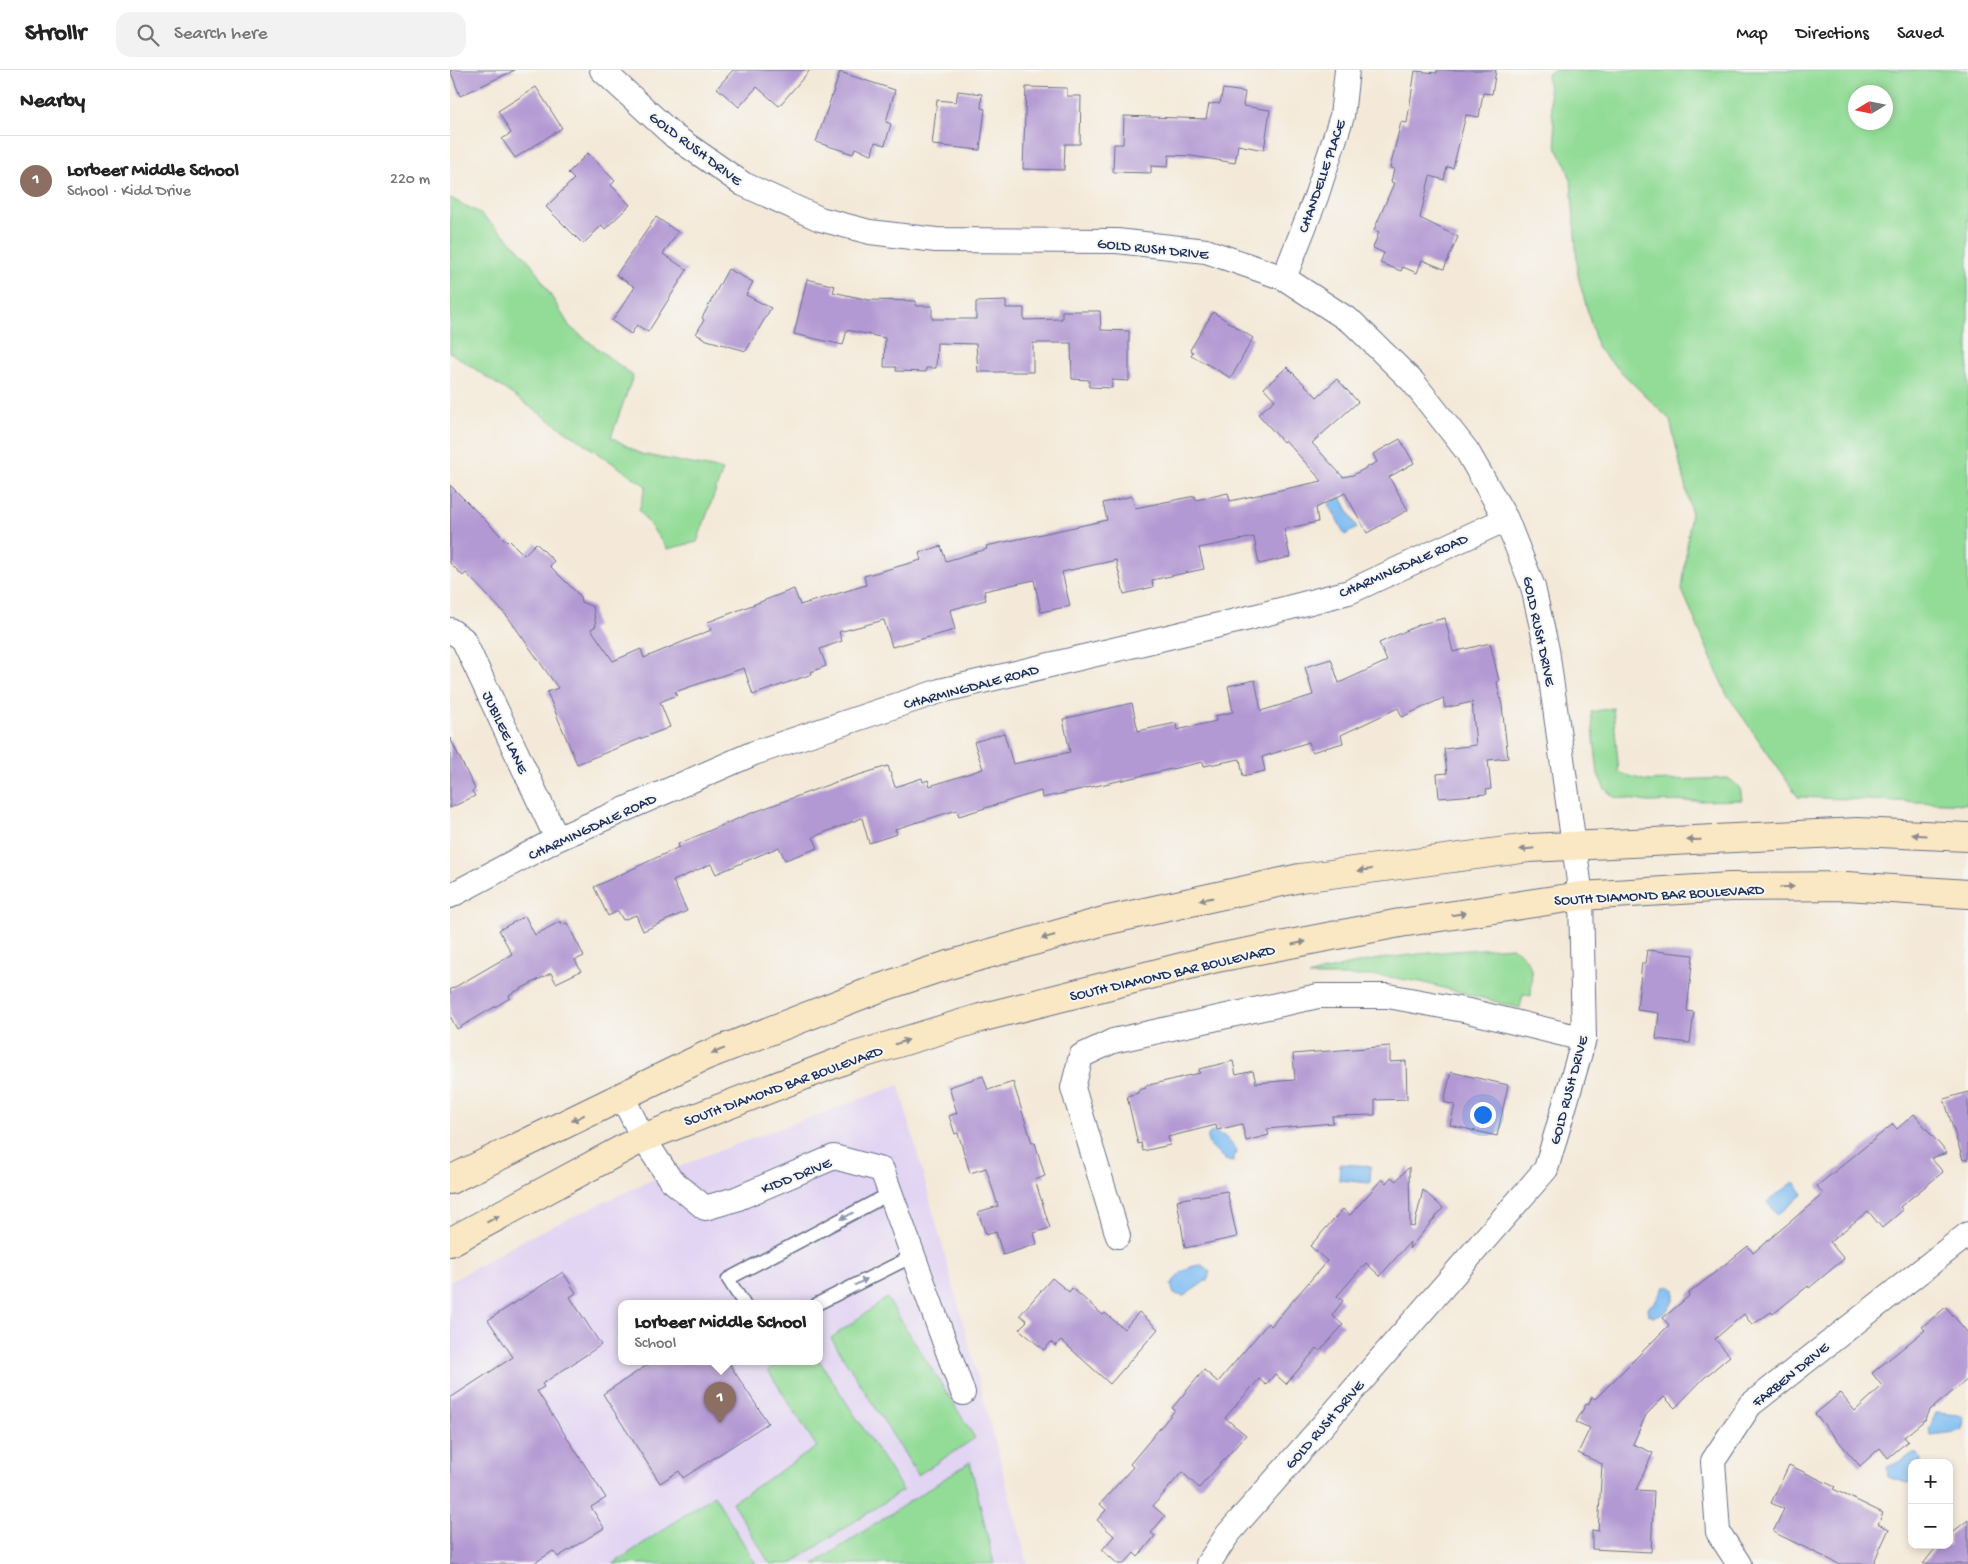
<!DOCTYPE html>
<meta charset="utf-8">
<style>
body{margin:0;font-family:"Gochi Hand",sans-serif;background:#f2f2f2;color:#222}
.controls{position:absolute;right:15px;bottom:15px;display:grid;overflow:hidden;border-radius:10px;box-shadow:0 2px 8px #0003}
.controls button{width:45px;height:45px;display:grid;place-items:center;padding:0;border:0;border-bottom:1px solid #e0e0e0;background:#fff;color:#222;font:25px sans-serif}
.compass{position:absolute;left:1398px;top:15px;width:45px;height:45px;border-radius:50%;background:#fff;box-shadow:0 2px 8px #0003;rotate:260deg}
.you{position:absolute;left:1032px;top:1044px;width:18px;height:18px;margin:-12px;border:4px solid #fff;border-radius:50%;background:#1a73e8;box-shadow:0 0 0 8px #1a73e833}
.badge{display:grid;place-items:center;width:32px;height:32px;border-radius:50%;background:#2563eb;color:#fff;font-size:16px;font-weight:700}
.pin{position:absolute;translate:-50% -41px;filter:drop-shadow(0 1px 2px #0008)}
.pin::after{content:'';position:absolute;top:26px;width:18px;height:15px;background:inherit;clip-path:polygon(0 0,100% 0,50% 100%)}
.popup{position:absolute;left:168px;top:1230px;width:205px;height:65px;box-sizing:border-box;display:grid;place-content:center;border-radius:10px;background:#fff;filter:drop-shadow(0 1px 4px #0005);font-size:16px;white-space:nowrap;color:#767676}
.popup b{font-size:19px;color:#222}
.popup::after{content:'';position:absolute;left:50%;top:100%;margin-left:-10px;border:10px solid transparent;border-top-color:#fff}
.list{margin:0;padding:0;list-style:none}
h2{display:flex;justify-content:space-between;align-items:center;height:65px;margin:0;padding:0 20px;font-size:21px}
h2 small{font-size:16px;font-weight:400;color:#767676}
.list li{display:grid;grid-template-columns:32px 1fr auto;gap:15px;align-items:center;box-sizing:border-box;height:90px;padding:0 20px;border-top:1px solid #e0e0e0}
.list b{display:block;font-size:19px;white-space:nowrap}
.list p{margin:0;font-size:16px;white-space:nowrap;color:#767676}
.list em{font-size:16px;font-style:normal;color:#767676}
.icon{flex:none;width:28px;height:28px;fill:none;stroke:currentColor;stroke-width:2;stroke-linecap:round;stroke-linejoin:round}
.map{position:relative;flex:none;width:1518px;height:1494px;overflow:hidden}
header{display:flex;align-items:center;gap:30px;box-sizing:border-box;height:70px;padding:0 25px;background:#fff;border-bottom:1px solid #e0e0e0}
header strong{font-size:24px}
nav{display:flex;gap:28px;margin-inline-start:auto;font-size:18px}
.search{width:350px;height:45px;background:#f2f2f2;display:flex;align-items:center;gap:12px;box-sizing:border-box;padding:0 18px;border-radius:15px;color:#767676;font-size:19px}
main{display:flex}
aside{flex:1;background:#fff}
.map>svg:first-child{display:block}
.built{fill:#e2d4f3;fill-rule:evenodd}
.green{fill:#93dc97;stroke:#57867a;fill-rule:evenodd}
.water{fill:#80bdf3;stroke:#4e76a8}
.building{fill:#b399d3}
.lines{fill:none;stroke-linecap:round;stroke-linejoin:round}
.service-casing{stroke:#677089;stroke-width:15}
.minor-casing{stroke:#677089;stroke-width:26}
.secondary-casing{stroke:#677089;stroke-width:30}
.service{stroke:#fff;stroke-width:12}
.minor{stroke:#fff;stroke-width:24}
.secondary{stroke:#fae7c3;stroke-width:28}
.oneway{fill:#8a8b90}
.oneway2{fill:#8d97ae}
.labels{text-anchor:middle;stroke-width:4;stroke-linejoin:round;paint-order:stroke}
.street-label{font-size:15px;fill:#1b2f5e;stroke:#f6f6f2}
</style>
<header>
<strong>Strollr</strong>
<div class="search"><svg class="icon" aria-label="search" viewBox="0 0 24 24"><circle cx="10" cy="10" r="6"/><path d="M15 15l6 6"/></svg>Search here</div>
<nav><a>Map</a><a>Directions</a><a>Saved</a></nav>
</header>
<main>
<aside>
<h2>Nearby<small></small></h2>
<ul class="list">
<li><span class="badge" style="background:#8d6e63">1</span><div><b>Lorbeer Middle School</b><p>School · Kidd Drive</p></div><em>220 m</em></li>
</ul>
</aside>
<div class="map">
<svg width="1518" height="1494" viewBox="0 0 1518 1494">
<rect width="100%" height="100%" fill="#f6f6f2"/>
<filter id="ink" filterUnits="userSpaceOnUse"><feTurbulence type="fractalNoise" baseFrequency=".02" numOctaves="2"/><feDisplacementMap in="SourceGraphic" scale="10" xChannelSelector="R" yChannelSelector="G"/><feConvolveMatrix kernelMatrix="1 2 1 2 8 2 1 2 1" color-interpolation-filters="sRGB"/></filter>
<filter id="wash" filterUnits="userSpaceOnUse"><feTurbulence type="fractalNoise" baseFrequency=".0096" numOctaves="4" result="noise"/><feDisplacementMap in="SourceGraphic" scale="20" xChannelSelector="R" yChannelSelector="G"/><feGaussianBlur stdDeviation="1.12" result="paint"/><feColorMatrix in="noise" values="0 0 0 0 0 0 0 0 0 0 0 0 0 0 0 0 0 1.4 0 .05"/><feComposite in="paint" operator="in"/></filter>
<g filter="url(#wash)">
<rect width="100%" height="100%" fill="#f4e9d8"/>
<path class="built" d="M 449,1015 L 578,1494 L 0,1494 L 0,1212 L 79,1167 L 249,1088 ZM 171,1234 L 369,1234 L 369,1292 L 171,1292 Z"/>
<path class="green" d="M 1104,0 L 1518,0 L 1518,734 L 1348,727 L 1276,623 L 1232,520 L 1241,441 L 1220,350 L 1148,279 L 1128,206 L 1121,110 L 1115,93 L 1107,79 L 1097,5 ZM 1406,22 L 1436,22 L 1436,52 L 1406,52 Z
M 0,128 L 28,142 L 57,167 L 81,193 L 120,257 L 183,306 L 161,367 L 191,384 L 273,400 L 247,472 L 217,479 L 189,440 L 196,416 L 0,282 Z
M 1163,638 L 1169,703 L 1197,711 L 1278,708 L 1290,717 L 1292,730 L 1198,732 L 1164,727 L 1155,719 L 1148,704 L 1141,642 Z
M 1062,877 C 1085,892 1082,901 1081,926 L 1073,924 L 1070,938 L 971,912 L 931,906 L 858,906 C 923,884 994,882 1062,877 Z
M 437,1228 L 525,1368 L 468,1405 L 381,1268 Z
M 369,1290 L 453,1420 L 340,1494 L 320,1494 L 282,1432 L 367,1377 L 318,1300 L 331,1292 Z
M 520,1392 L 544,1494 L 364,1494 Z
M 264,1425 L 306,1494 L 163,1494 Z"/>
<path class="water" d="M 891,427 L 907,458 L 895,465 L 879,434 Z
M 761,1062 C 774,1064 782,1069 786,1082 L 783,1091 L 775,1090 L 758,1073 L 758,1065 Z
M 890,1094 L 921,1096 L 920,1113 L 889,1110 Z
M 1344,1112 L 1353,1124 L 1327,1145 L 1317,1132 Z
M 752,1195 L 760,1202 L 757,1210 L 734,1226 L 724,1224 L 721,1215 C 728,1204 738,1195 752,1195 Z
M 1219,1216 L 1224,1219 C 1226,1233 1216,1246 1203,1247 L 1199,1245 L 1198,1237 L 1205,1232 L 1214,1217 Z
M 1486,1343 L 1511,1345 L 1514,1350 L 1512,1359 L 1506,1362 L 1481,1365 L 1479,1359 Z
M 1463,1383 L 1468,1384 L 1471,1389 L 1471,1393 L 1462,1393 L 1462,1411 L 1457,1413 L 1438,1407 L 1437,1397 L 1452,1391 Z"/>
<g id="blocks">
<path class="building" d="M 0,0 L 65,0 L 10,26 Z
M 283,0 L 360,0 L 329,36 L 307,17 L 289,37 L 267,18 Z
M 987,0 L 1046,0 L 1042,24 L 1033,23 L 1029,47 L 1016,45 L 1003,98 L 997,97 L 994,110 L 980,106 L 970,148 L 1008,167 L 994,199 L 972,190 L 967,203 L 953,197 L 951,201 L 930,193 L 934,183 L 923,178 L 929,162 L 924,160 L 944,113 L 941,112 L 944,99 L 940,98 L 951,52 L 957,53 L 965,1 L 987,3 Z
M 390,2 L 445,20 L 436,52 L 441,54 L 435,75 L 425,72 L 422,84 L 405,78 L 403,84 L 366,72 Z
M 86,17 L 112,58 L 65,88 L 52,69 L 61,63 L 48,41 Z
M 576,17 L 617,18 L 617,26 L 631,26 L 630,74 L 615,74 L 614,100 L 573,99 Z
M 773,19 L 795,22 L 793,36 L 820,40 L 814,80 L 788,75 L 785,93 L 742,86 L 719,85 L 718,97 L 701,96 L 701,103 L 663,102 L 664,74 L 673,74 L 674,46 L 756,49 L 759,34 L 770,33 Z
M 508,21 L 532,24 L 531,38 L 535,39 L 530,80 L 482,75 L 487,30 L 506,32 Z
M 138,83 L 165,111 L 161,115 L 180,135 L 155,159 L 152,155 L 133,174 L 96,137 L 124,109 L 118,103 Z
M 206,147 L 228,162 L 213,184 L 237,200 L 198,262 L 187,255 L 181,264 L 162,251 L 185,217 L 166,205 Z
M 278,199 L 303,212 L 296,225 L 321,238 L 296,281 L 257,270 L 246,264 L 254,250 L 252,248 Z
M 357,209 L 385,216 L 383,222 L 419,230 L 466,231 L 466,236 L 482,236 L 482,249 L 526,249 L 526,232 L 556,231 L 556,238 L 574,238 L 574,250 L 612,249 L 612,241 L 650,241 L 651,260 L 679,261 L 679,311 L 662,310 L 662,318 L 639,317 L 639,310 L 622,309 L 621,273 L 583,273 L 583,302 L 528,302 L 526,274 L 487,273 L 486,298 L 476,298 L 476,302 L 446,301 L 446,297 L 434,297 L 435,268 L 397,260 L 393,275 L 344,264 Z
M 763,242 L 803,268 L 781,308 L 741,285 L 743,282 L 740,280 Z
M 837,297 L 867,327 L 887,309 L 908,332 L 862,373 L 893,407 L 903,405 L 927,392 L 923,384 L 950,369 L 964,393 L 939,407 L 958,440 L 917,463 L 895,423 L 866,438 L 868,452 L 834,459 L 840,487 L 809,494 L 804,467 L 749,478 L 754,499 L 702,510 L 703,517 L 674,524 L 666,490 L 612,502 L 620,536 L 591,542 L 584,510 L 534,521 L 536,530 L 500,540 L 505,560 L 442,577 L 434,550 L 389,562 L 392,571 L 370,579 L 376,596 L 361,602 L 362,604 L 303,625 L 294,598 L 225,622 L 227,625 L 210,632 L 220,657 L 127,694 L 97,622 L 108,618 L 58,547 L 16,503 L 13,506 L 0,493 L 0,415 L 57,472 L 59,470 L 74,485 L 86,473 L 104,491 L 100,496 L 130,526 L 131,532 L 143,537 L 146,556 L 141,559 L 163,591 L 191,579 L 194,588 L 261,560 L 258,552 L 344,519 L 350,535 L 416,515 L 414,506 L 471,490 L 469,483 L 491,476 L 496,491 L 537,479 L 536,476 L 657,450 L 653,433 L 682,426 L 685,438 L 745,426 L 746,430 L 778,423 L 780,431 L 872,411 L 835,370 L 833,372 L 808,344 L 825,330 L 814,318 Z
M 995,548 L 1003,582 L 1040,573 L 1049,611 L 1047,612 L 1052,636 L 1058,688 L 1038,690 L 1041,719 L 1036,720 L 1037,724 L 989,728 L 987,704 L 997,703 L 994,679 L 1026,675 L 1022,632 L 995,638 L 993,628 L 952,647 L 948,638 L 891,665 L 893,673 L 862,682 L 859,672 L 812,687 L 815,701 L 793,706 L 790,689 L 754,696 L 753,692 L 592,728 L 591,721 L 509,746 L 507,740 L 445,759 L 447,764 L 419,773 L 412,748 L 363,767 L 368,778 L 335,790 L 329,777 L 266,804 L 261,794 L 223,811 L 237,841 L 193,861 L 186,845 L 173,850 L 168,841 L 158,846 L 144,817 L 229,777 L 228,774 L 299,744 L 386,712 L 438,696 L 445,717 L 472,708 L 473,712 L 478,710 L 480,716 L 533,699 L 524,672 L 554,663 L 563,694 L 620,682 L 613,649 L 682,633 L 688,661 L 726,653 L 727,660 L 766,651 L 765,646 L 783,642 L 778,616 L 805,610 L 811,641 L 863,625 L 855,597 L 881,589 L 889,613 L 937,591 L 929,573 L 971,554 Z
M 0,668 L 25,719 L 22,721 L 25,726 L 0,738 Z
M 75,846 L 85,865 L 111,851 L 112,855 L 117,853 L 134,886 L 125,890 L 131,901 L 106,913 L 101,903 L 59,925 L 60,928 L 7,959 L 0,946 L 0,920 L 62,884 L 49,860 Z
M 1197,880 L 1243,885 L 1237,941 L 1244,942 L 1240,973 L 1206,969 L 1209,943 L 1187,940 L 1192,893 L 1195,894 Z
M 940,976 L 940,992 L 956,991 L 957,1029 L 925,1030 L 925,1045 L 882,1046 L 883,1053 L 817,1059 L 819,1065 L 796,1071 L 792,1054 L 767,1060 L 766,1055 L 718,1067 L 720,1075 L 693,1081 L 691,1073 L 688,1074 L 677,1026 L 688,1023 L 688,1020 L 696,1018 L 695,1016 L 750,1003 L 749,999 L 783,991 L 786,1005 L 803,1001 L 806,1013 L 845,1010 L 843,984 Z
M 1001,1002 L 1058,1015 L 1047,1066 L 1000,1055 L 1005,1035 L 994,1032 Z
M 533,1006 L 538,1020 L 563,1012 L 582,1073 L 585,1073 L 595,1106 L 585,1110 L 600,1158 L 584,1163 L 587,1174 L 553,1185 L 546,1162 L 536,1165 L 528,1142 L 548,1136 L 536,1098 L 520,1103 L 508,1063 L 505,1064 L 499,1046 L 507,1043 L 499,1017 Z
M 1518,1022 L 1518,1089 L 1513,1090 L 1494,1029 Z
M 1464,1044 L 1497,1083 L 1481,1088 L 1493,1102 L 1450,1137 L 1453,1140 L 1432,1158 L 1418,1141 L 1380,1172 L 1394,1189 L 1359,1218 L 1358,1216 L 1323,1244 L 1321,1242 L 1302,1255 L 1294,1244 L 1265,1269 L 1280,1286 L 1254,1308 L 1225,1338 L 1214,1327 L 1196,1345 L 1183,1374 L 1203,1383 L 1186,1420 L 1204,1421 L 1201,1482 L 1142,1479 L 1142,1460 L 1148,1461 L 1152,1394 L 1128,1383 L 1140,1358 L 1126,1352 L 1136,1334 L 1138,1335 L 1142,1327 L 1145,1329 L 1219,1255 L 1213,1248 L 1239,1226 L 1238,1224 L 1298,1176 L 1303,1183 L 1373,1124 L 1367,1116 L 1443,1054 L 1447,1059 Z
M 959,1097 L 960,1156 L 964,1157 L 973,1120 L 993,1138 L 959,1179 L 960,1172 L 930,1206 L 916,1193 L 887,1226 L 893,1231 L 882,1245 L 893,1255 L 870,1281 L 867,1278 L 836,1314 L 825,1304 L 816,1315 L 809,1309 L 775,1348 L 796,1365 L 749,1418 L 732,1402 L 703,1436 L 715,1446 L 701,1463 L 705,1466 L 688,1487 L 684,1483 L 674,1494 L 668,1494 L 652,1480 L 664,1466 L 647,1450 L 656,1440 L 650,1434 L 683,1397 L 680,1394 L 725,1340 L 722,1338 L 754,1300 L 768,1312 L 818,1253 L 821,1256 L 877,1191 L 860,1176 L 893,1139 L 900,1145 L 932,1109 L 936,1113 L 941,1107 L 946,1111 Z
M 777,1121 L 787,1167 L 735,1178 L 727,1130 Z
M 113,1202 L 126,1223 L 120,1227 L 151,1275 L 92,1314 L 94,1317 L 87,1321 L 156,1428 L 141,1437 L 154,1458 L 108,1487 L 103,1481 L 83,1494 L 0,1494 L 0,1328 L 63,1287 L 38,1250 Z
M 602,1208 L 619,1222 L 622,1218 L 653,1245 L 655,1243 L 674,1259 L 689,1242 L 708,1259 L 660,1314 L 611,1270 L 605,1276 L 601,1272 L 594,1280 L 569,1259 L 577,1251 L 570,1245 Z
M 1496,1237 L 1518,1263 L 1518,1309 L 1480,1340 L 1476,1349 L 1454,1367 L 1458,1371 L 1438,1388 L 1430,1378 L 1410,1396 L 1365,1344 L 1390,1323 L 1405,1341 L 1432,1316 L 1422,1303 L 1475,1260 L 1472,1257 Z
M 202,1292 L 278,1292 L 318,1353 L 233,1408 L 229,1401 L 210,1413 L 153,1324 Z
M 1339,1395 L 1385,1417 L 1383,1419 L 1433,1443 L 1428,1454 L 1439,1459 L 1423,1494 L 1389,1494 L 1323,1462 L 1334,1439 L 1321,1433 Z
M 1518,1450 L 1518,1494 L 1473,1494 L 1488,1475 L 1499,1475 L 1499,1465 Z"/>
</g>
</g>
<g filter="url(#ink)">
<use href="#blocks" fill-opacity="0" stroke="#677089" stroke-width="1"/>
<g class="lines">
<g class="service-casing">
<path id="service" d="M 294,1234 L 278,1209 L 441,1123
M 367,1234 L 463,1186"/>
</g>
<g class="minor-casing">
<path id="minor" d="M 152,0 L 224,66 L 293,114 L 370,149 L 420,162 L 486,170 L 667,171 L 756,181 L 834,208 L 903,253 L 963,312 L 1017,381 L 1056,449 L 1083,517 L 1097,580 L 1131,826 L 1134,969 L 1096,1099 L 778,1464 L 758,1494
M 834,208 L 866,127 L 892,46 L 897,0
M 0,560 L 13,569 L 107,769
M 0,826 L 107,769 L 304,683 L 490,621 L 803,547 L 899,522 L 1056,449
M 172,1026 L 193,1068 L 220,1109 L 255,1138 L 286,1129 L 384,1087 L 432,1100 L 513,1323
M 668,1166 L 623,1018 L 631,986 L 663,971 L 868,926 L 938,926 L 1019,941 L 1134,969
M 1289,1494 L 1268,1462 L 1263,1391 L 1300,1335 L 1518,1164"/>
</g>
<g class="secondary-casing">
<path id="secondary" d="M 0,1110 L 255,986 L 427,919 L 495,896 L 654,851 L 850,808 L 1079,778 L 1407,762 L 1518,767
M 0,1172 L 193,1068 L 402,987 L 530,948 L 767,888 L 950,853 L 1131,826 L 1280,817 L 1397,816 L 1518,824"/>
</g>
<use href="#service" class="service"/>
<use href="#minor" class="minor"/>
<use href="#secondary" class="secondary"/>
</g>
<defs><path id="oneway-solid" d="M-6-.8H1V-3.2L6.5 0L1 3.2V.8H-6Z" transform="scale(1.25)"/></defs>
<g class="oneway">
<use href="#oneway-solid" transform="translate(1469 765) rotate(-177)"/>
<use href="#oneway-solid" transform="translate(1244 770) rotate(178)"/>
<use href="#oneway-solid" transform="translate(1077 779) rotate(174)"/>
<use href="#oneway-solid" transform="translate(915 800) rotate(173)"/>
<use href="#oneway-solid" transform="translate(1337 817) rotate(-1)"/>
<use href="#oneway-solid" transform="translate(756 829) rotate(168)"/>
<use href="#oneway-solid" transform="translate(1009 844) rotate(-9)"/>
<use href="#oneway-solid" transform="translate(598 867) rotate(164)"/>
<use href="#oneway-solid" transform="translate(849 873) rotate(-11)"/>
<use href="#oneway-solid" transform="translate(452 972) rotate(-17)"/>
<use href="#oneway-solid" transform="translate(268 981) rotate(159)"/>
<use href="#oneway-solid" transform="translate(128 1048) rotate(154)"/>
<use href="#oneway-solid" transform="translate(43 1149) rotate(-28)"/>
</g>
<g class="oneway2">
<use href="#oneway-solid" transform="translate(397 1146) rotate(152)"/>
<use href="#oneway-solid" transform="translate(411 1212) rotate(-27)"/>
</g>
</g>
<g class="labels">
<g class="street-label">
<text transform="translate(246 78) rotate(37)" y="5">GOLD RUSH DRIVE</text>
<text transform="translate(871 106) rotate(-71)" y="5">CHANDELLE PLACE</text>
<text transform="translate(703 178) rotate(6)" y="5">GOLD RUSH DRIVE</text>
<text transform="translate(953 495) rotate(-24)" y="5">CHARMINGDALE ROAD</text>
<text transform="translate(1090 561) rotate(78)" y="5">GOLD RUSH DRIVE</text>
<text transform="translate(521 616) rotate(-15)" y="5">CHARMINGDALE ROAD</text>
<text transform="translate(56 662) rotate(65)" y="5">JUBILEE LANE</text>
<text transform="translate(142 756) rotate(-25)" y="5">CHARMINGDALE ROAD</text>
<text transform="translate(1209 824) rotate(-3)" y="5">SOUTH DIAMOND BAR BOULEVARD</text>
<text transform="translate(722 902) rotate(-13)" y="5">SOUTH DIAMOND BAR BOULEVARD</text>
<text transform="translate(333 1015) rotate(-20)" y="5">SOUTH DIAMOND BAR BOULEVARD</text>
<text transform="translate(1118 1020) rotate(-75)" y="5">GOLD RUSH DRIVE</text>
<text transform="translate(346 1105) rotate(-22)" y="5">KIDD DRIVE</text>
<text transform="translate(1340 1304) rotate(-39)" y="5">FARBEN DRIVE</text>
<text transform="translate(874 1354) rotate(-49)" y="5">GOLD RUSH DRIVE</text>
</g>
</g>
</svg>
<div class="controls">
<button>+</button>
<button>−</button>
</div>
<svg class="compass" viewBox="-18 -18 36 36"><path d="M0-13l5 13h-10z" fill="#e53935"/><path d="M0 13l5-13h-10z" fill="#767676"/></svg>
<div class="you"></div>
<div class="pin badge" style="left:270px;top:1353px;background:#8d6e63">1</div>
<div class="popup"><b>Lorbeer Middle School</b>School</div>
</div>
</main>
